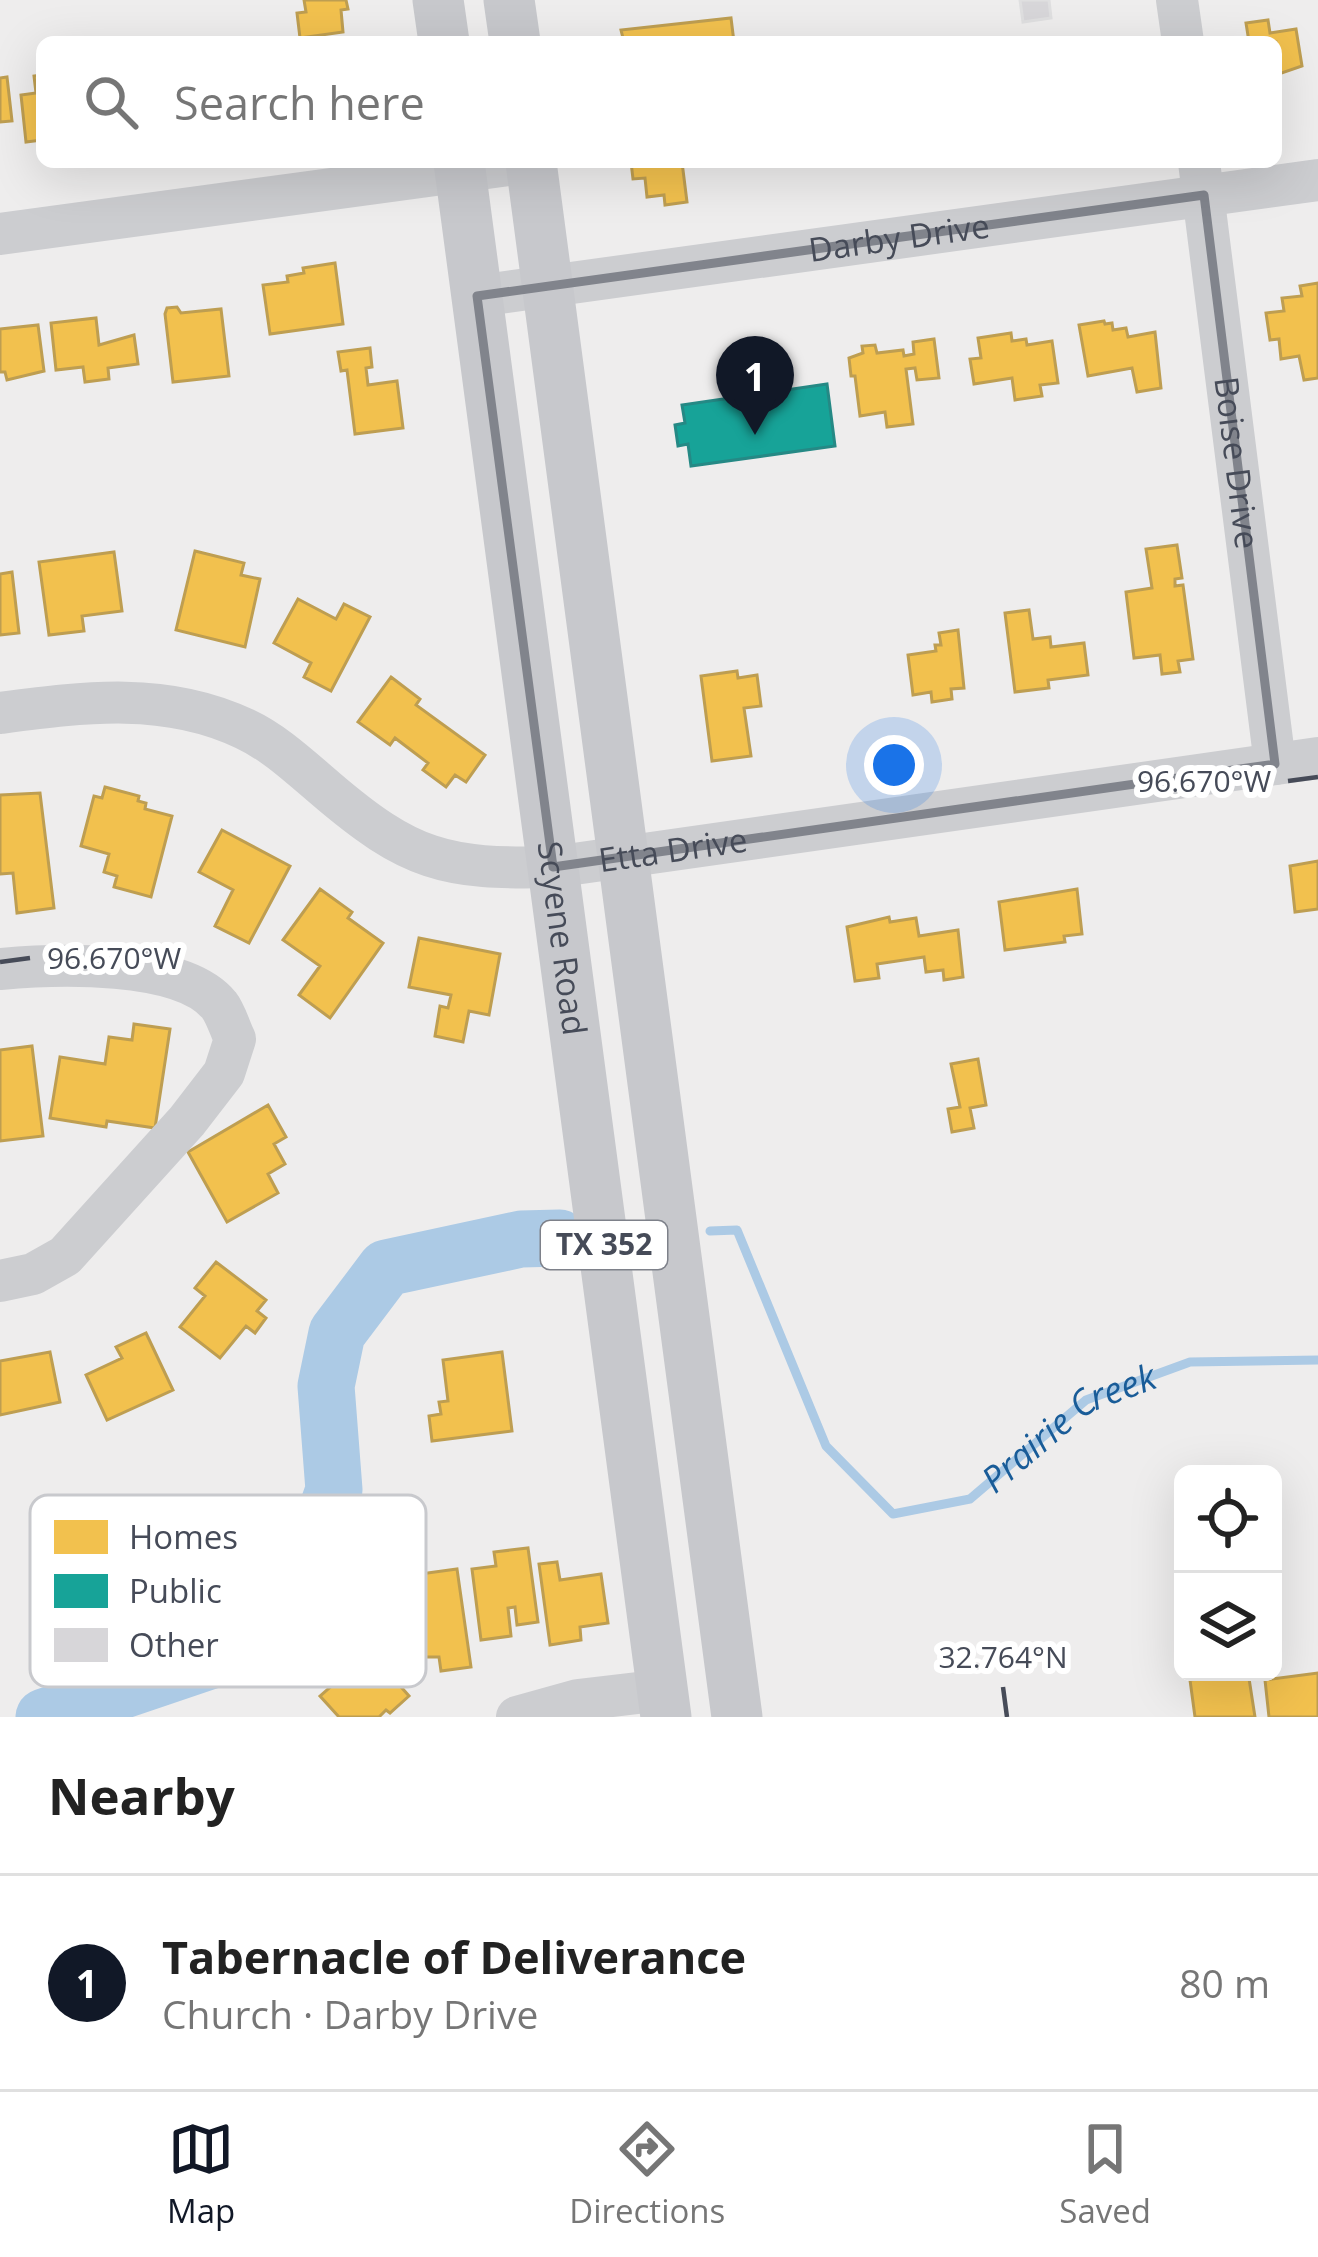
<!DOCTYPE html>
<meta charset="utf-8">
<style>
body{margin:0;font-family:"Open Sans",sans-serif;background:#f6f6f6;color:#222}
.controls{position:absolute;right:36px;bottom:36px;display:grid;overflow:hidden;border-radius:18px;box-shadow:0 12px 48px #0002}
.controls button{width:108px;height:108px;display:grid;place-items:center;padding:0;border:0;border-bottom:3px solid #e0e0e0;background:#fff;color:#222;font:60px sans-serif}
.you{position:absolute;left:894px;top:765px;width:42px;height:42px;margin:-30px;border:9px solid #fff;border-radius:50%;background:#1a73e8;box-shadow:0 0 0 18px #1a73e833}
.badge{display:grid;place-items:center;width:78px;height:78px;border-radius:50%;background:#111827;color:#fff;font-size:39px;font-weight:700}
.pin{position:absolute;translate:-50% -99px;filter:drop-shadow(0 3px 6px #0008)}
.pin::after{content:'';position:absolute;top:63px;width:42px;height:36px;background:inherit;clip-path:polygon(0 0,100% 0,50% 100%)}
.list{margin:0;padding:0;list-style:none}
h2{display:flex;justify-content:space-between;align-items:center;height:156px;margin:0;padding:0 48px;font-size:51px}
h2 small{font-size:39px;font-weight:400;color:#767676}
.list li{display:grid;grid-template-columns:78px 1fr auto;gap:36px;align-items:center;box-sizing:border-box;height:216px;padding:0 48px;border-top:3px solid #e0e0e0}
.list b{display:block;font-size:45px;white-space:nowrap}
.list p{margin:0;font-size:39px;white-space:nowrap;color:#767676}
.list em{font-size:39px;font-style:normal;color:#767676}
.icon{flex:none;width:66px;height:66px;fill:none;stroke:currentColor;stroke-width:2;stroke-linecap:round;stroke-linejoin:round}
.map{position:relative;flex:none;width:1318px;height:1717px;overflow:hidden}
.search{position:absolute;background:#fff;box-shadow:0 12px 48px #0002;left:36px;right:36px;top:36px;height:132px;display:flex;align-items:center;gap:30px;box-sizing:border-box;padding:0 42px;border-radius:18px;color:#767676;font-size:45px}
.sheet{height:372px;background:#fff}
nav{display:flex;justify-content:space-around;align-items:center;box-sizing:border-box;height:168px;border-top:3px solid #e0e0e0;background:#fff;font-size:33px;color:#767676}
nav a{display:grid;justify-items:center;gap:6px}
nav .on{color:#111827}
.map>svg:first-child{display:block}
.homes{fill:#f2c14e;stroke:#be9e51;stroke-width:3}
.public{fill:#17a398;stroke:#258985;stroke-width:3}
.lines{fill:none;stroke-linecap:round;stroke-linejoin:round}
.stream{stroke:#accae5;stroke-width:9}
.river{stroke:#accae5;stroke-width:57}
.building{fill:#d7d6d9;stroke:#dfdfe0;stroke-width:3}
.minor{stroke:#cccdd0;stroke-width:42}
.major{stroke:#c7c8cc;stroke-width:51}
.marked{fill:none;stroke:#81848c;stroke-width:9;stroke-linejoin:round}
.ticks{fill:none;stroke:#464b58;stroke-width:4.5}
.labels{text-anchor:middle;stroke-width:12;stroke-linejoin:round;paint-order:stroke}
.shield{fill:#fff;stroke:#7e818a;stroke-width:3}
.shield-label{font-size:30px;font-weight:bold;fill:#464b58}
.street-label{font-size:33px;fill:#464b58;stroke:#fff}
.water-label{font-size:36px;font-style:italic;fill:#195c98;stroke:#fff}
.key{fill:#fff;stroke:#c8c9cd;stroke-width:3}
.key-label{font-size:33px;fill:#464b58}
.ticks-label{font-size:30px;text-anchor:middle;fill:#464b58;stroke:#fff;stroke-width:12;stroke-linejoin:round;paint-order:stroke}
</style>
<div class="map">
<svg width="1318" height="1717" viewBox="0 0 1318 1717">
<rect width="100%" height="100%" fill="#eeeded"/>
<path class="homes" d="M 304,0 L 346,0 L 348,9 L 341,10 L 343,32 L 300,38 L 297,13 L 306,12 Z
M 731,18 L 734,42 L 624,42 L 621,30 Z
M 1268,20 L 1270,33 L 1296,29 L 1302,66 L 1276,75 L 1276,42 L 1249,42 L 1246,23 Z
M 42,75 L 42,140 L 26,142 L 21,95 L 36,93 L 34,76 Z
M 7,77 L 12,121 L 0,122 L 0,78 Z
M 631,162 L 682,162 L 687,202 L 665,205 L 664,195 L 647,197 L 645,178 L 633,179 Z
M 335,263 L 343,324 L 270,334 L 263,285 L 288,282 L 287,276 L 304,273 L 303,268 Z
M 1318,283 L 1318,378 L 1304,380 L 1299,356 L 1281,359 L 1279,339 L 1270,340 L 1266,313 L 1284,311 L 1282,298 L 1302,296 L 1300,286 Z
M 177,307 L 181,313 L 221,309 L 229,376 L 173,382 L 165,314 L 167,308 Z
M 96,318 L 99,345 L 134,335 L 138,364 L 108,368 L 109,379 L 85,382 L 83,367 L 56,370 L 51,323 Z
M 1104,321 L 1105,324 L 1112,323 L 1113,330 L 1126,328 L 1128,337 L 1155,332 L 1161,388 L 1137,392 L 1132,368 L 1088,376 L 1079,325 Z
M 38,325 L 44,371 L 7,380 L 5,372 L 0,372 L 0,329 Z
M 1011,333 L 1012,341 L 1026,339 L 1027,345 L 1052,341 L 1058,383 L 1040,385 L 1042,396 L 1015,400 L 1012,378 L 974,384 L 970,359 L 981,358 L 978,338 Z
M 934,339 L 939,378 L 917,380 L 915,368 L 906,369 L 913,424 L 887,427 L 885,412 L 860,416 L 855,376 L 851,376 L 849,358 L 863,353 L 862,346 L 875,345 L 877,353 L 903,350 L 904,356 L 914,354 L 913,342 Z
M 370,348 L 372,367 L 366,368 L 368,385 L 397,381 L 403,428 L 355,434 L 347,370 L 341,371 L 338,352 Z
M 1177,545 L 1182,578 L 1175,579 L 1175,586 L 1183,585 L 1193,659 L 1178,661 L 1180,672 L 1162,674 L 1160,655 L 1134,658 L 1126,592 L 1152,588 L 1146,549 Z
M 195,551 L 244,563 L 241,575 L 260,579 L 245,647 L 176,630 Z
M 114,552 L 122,611 L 82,616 L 84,631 L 49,635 L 39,562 Z
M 12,572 L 19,633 L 0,635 L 0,574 Z
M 298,599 L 336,619 L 344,604 L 370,617 L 331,691 L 304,677 L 311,663 L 274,643 Z
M 1029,610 L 1033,639 L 1050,637 L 1051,647 L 1084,643 L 1088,675 L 1048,680 L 1049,688 L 1015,692 L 1005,613 Z
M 958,630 L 964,688 L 951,689 L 952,699 L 932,702 L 931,692 L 913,695 L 908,655 L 936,651 L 935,645 L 941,645 L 939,633 Z
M 737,671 L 738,678 L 757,675 L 761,706 L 744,708 L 751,756 L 712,761 L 701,676 Z
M 391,677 L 420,699 L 416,705 L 485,755 L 466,782 L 455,775 L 446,787 L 423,770 L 428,763 L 395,738 L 390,745 L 358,722 Z
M 105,787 L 139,796 L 138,801 L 146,803 L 145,809 L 172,816 L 151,897 L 114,887 L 117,876 L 104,872 L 109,854 L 81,846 L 94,796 L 102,798 Z
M 40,793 L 54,908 L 17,913 L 13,873 L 0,874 L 0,795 Z
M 222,830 L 290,866 L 249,943 L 215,926 L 233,890 L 199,872 Z
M 1318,861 L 1318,909 L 1295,912 L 1290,866 Z
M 320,889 L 352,912 L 348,918 L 383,943 L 330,1018 L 299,995 L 320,966 L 283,940 Z
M 1077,889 L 1082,934 L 1064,936 L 1065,942 L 1005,950 L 999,902 Z
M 889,917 L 890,922 L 916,918 L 919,936 L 958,930 L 963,977 L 944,980 L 943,970 L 926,972 L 924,957 L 877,964 L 879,978 L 855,981 L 847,927 Z
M 419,938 L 500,954 L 489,1015 L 469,1011 L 463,1042 L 435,1036 L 440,1006 L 448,1008 L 451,995 L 409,987 Z
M 134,1024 L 170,1029 L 155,1128 L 107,1121 L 106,1127 L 50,1118 L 60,1057 L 105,1064 L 109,1037 L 132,1040 Z
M 32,1046 L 43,1136 L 0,1141 L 0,1050 Z
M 978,1059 L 986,1105 L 970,1108 L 974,1128 L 952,1132 L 948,1109 L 960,1107 L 951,1064 Z
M 268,1105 L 286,1137 L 274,1144 L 285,1164 L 268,1174 L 278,1193 L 227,1222 L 188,1152 Z
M 216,1262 L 266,1300 L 257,1311 L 266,1318 L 255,1333 L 246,1326 L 220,1358 L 180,1327 L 205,1296 L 195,1288 Z
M 146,1333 L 173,1390 L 107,1420 L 86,1375 L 122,1358 L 116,1347 Z
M 50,1352 L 60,1402 L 0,1415 L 0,1361 Z
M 502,1352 L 512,1431 L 432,1441 L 429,1416 L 441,1414 L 439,1402 L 448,1401 L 443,1360 Z
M 528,1548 L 538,1622 L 517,1625 L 515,1607 L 508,1608 L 511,1636 L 481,1640 L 472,1569 L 496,1566 L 494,1552 Z
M 557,1562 L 560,1580 L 601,1574 L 608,1623 L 580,1627 L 581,1640 L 550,1645 L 539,1564 Z
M 457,1569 L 471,1667 L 441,1671 L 439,1657 L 421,1657 L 413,1592 L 421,1590 L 420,1574 Z
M 370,1652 L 409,1696 L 390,1713 L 386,1710 L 379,1717 L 339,1717 L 320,1696 Z
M 1248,1672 L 1255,1717 L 1195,1717 L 1190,1680 Z
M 1318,1673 L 1318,1717 L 1269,1717 L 1265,1680 Z"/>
<path class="public" d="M 827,384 L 835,446 L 691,466 L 688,444 L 678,446 L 675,425 L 685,423 L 682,405 Z"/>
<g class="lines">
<path class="stream" id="s1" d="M 710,1231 L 737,1230 L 826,1446 L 893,1514 L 970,1499 L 1086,1400 L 1190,1362 L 1318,1360"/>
<path class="river" d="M 44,1717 L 218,1658 L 289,1618 L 334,1490 L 326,1386 L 337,1333 L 386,1268 L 521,1239 L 560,1238"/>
</g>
<path class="building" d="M 1020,0 L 1049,0 L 1051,18 L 1023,22 Z"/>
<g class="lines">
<g class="minor">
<path d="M 1177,0 L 1183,42"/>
<path id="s2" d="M 1199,162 L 1275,764"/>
<path d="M 0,234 L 531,162"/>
<path id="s3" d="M 477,296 L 1318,180"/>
<path id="s4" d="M 0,713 C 84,702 166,691 245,729 C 275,743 301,768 326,789 C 409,860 445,870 553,867 L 1318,758"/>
<path d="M 0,969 C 55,964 181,959 219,1005 C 226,1014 230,1029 235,1039 L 224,1073 L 187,1121 L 65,1256 L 33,1274 L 0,1281"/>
<path d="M 517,1717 L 578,1700 L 663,1690"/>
</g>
<g class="major">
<path d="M 438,0 L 444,42"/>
<path d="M 509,0 L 515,42"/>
<path id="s5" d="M 459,162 L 666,1717"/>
<path d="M 531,162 L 737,1717"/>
</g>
</g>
<path class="marked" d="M 1204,195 L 1275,764 L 553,867 L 477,296 Z"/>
<path class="ticks" d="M 1288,781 L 1318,777M 0,962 L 30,958M 1003,1687 L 1007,1717"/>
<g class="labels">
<rect class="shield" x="541" y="1221" width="126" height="48" rx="9"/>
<g class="shield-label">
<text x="604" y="1255">TX 352</text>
</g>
<g class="street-label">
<text dy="12" stroke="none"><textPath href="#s3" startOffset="426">Darby Drive</textPath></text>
<text dy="12" stroke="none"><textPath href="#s2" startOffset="303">Boise Drive</textPath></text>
<text dy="12" stroke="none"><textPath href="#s4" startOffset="720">Etta Drive</textPath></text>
<text dy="12" stroke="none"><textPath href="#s5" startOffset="783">Scyene Road</textPath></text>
</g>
<g class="water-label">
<text dy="13" stroke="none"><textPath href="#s1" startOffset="558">Prairie Creek</textPath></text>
</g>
</g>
<rect x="30" y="1495" width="396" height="192" rx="18" class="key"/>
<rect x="54" y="1520" width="54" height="34" fill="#f2c14e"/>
<rect x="54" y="1574" width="54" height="34" fill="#17a398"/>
<rect x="54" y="1628" width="54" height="34" fill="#d7d6d9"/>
<g class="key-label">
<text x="129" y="1549">Homes</text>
<text x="129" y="1603">Public</text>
<text x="129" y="1657">Other</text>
</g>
<g class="ticks-label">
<text x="1204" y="792">96.670°W</text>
<text x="114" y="969">96.670°W</text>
<text x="1003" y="1668">32.764°N</text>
</g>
</svg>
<div class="controls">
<button><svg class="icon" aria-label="locate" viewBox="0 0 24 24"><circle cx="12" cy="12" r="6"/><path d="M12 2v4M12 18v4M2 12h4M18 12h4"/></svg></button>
<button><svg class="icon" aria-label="layers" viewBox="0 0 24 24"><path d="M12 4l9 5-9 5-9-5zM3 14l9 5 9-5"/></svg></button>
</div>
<div class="you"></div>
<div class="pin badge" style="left:755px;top:435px">1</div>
<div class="search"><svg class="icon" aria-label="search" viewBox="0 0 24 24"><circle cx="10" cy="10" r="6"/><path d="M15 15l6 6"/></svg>Search here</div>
</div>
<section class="sheet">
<h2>Nearby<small></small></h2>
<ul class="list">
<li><span class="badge">1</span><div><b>Tabernacle of Deliverance</b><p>Church · Darby Drive</p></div><em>80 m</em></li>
</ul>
</section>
<nav>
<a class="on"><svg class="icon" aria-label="map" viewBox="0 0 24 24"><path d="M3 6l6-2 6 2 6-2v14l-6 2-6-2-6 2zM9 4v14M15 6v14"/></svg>Map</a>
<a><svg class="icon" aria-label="directions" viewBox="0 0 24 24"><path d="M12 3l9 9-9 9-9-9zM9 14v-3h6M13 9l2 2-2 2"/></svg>Directions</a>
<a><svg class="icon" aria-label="saved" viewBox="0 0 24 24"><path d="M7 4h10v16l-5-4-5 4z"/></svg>Saved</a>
</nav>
